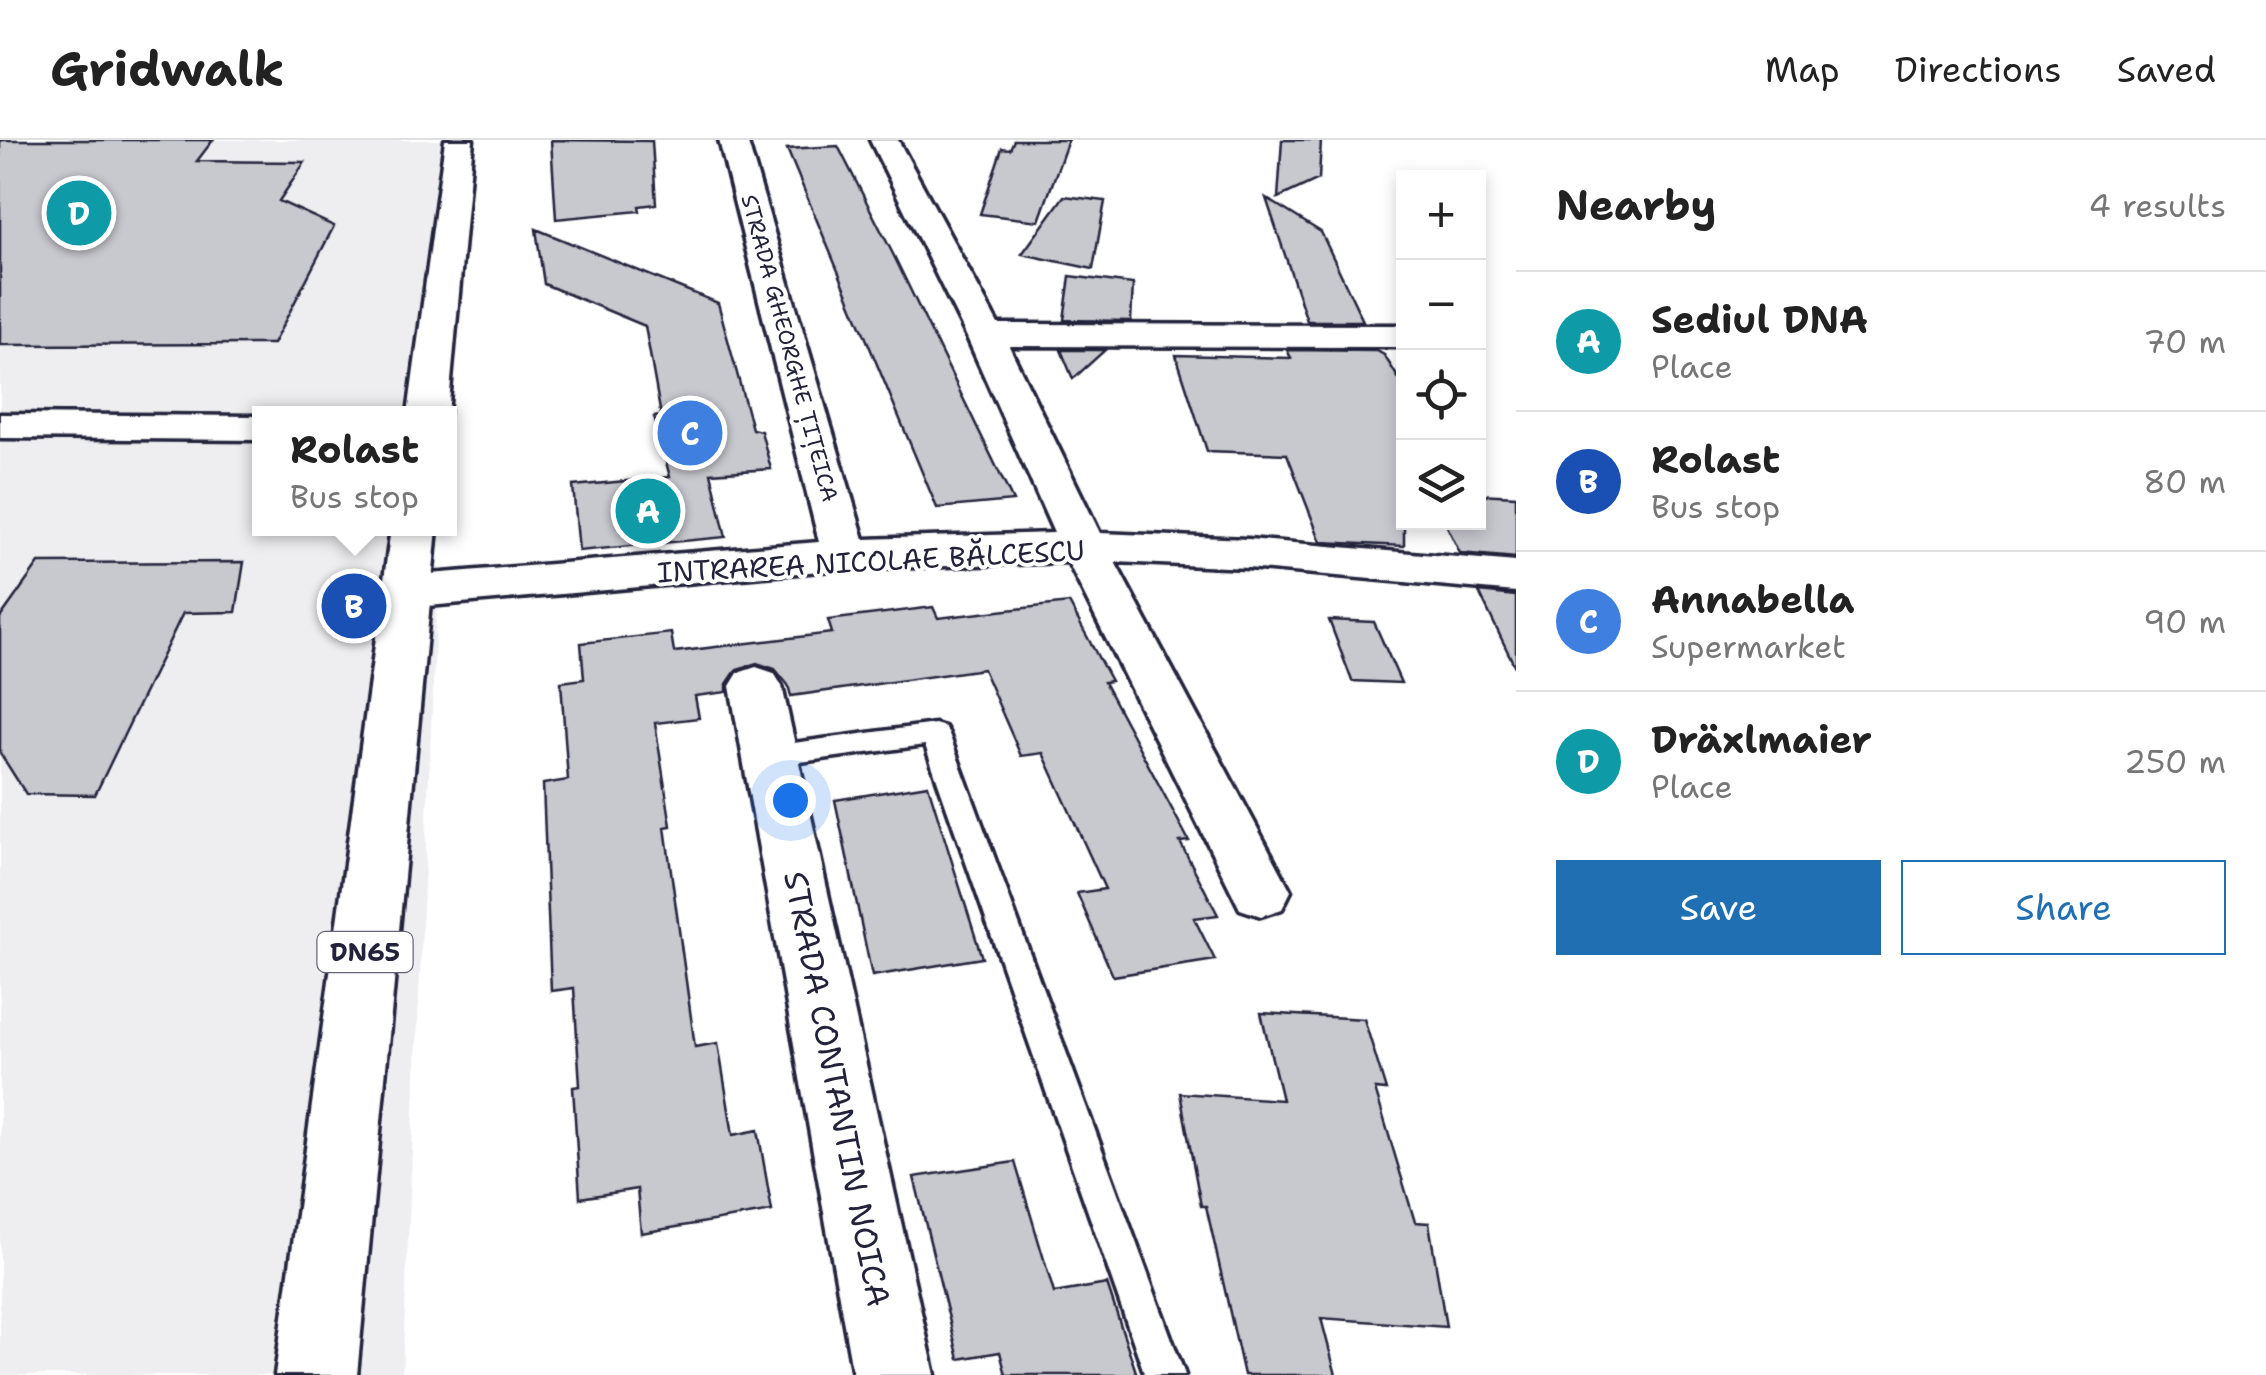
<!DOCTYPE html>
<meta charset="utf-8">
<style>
body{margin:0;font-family:"Shantell Sans",sans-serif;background:#f2f2f2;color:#222}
.controls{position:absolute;right:30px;top:30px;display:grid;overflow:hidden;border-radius:0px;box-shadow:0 5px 15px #0003}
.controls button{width:90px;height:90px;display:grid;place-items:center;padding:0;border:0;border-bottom:2px solid #e0e0e0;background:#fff;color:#222;font:50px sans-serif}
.you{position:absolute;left:790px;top:660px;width:35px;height:35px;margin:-25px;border:8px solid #fff;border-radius:50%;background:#1a73e8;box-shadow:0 0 0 15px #1a73e833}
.badge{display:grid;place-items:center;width:65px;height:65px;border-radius:50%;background:#1f6fb2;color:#fff;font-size:32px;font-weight:700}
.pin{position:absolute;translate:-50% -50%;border:5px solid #fff;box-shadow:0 2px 10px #0006}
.popup{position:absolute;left:252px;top:266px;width:205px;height:130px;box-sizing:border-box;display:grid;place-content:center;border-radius:0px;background:#fff;filter:drop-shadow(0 2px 8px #0005);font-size:32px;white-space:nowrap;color:#767676}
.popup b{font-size:38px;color:#222}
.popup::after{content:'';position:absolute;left:50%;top:100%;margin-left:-20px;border:20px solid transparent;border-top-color:#fff}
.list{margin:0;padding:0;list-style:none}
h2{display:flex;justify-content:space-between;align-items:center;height:130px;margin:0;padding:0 40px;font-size:42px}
h2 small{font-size:32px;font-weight:400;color:#767676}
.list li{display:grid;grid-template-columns:65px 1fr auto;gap:30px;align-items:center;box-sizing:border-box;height:140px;padding:0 40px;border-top:2px solid #e0e0e0}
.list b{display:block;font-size:38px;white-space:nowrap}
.list p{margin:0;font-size:32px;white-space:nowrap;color:#767676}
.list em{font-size:32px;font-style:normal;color:#767676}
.actions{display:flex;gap:20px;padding:30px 40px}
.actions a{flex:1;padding:22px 0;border:2px solid #1f6fb2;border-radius:0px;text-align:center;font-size:35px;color:#1f6fb2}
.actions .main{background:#1f6fb2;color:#fff}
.icon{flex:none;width:55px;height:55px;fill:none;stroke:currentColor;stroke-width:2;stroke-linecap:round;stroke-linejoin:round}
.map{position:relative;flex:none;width:1516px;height:1235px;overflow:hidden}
header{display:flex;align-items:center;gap:60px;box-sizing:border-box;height:140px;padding:0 50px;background:#fff;border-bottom:2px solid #e0e0e0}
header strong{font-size:48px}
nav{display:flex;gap:55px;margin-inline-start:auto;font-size:35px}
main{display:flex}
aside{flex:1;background:#fff}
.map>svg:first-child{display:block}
.built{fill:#eeeef1}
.building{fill:#c8c8cf;stroke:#22223b;stroke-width:2.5}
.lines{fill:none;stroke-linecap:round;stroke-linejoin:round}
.service-casing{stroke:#22223b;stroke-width:7}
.minor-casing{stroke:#22223b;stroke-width:7}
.primary-casing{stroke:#22223b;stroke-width:7}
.service{fill:#fff;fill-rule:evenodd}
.minor{fill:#fff;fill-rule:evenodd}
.primary{fill:#fff;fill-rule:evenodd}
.labels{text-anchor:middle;stroke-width:8;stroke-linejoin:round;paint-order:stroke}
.far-street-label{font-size:22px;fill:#22223b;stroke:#fff}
.shield{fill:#fff;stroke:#646476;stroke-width:2.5}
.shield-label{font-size:25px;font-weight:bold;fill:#22223b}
.street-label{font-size:28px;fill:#22223b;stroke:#fff}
.near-street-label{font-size:32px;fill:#22223b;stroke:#fff}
</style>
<header>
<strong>Gridwalk</strong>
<nav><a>Map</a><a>Directions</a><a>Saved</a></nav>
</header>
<main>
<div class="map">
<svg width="1516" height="1235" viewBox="0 0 1516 1235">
<rect width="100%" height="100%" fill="#fff"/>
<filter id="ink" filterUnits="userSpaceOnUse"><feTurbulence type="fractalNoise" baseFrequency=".01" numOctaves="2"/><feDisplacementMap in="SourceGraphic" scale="20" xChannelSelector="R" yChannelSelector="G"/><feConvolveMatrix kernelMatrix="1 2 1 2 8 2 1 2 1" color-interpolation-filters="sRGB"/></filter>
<g filter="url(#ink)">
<path class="built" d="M 0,0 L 458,0 L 445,273 L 259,274 L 259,388 L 440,389 L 402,1235 L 0,1235 Z"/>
<path class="building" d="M 0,0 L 213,0 L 197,21 L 305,22 L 279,61 L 334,86 L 273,204 L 0,205 Z
M 551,0 L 652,1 L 656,64 L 639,66 L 640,71 L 556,79 Z
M 1014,0 L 1068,0 L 1039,81 L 980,74 L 1002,8 L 1010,9 Z
M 1282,0 L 1321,0 L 1319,39 L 1278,58 Z
M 838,6 L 894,116 L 1013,361 L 937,368 L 787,9 Z
M 1064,56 L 1105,61 L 1093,129 L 1022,114 Z
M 1266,58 L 1321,92 L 1363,181 L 1307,181 Z
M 536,89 L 718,163 L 752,289 L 761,291 L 771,329 L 711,333 L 726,397 L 579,411 L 573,346 L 670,337 L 654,277 L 661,276 L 645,186 L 544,144 Z
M 1070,136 L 1133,144 L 1131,181 L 1064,180 Z
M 1061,210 L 1105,210 L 1073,239 Z
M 1287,210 L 1377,211 L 1384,215 L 1404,247 L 1404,406 L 1321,402 L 1287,314 L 1207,311 L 1176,215 L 1291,218 Z
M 1478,354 L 1516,356 L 1516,418 L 1460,413 L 1445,382 L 1478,382 Z
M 244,422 L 236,472 L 183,473 L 95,655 L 26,654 L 0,613 L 0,478 L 39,423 Z
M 1479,452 L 1516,456 L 1516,529 Z
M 1069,463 L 1111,541 L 1104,542 L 1189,701 L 1180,702 L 1218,775 L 1194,778 L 1215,820 L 1113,836 L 1077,753 L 1105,749 L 1043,613 L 1021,616 L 983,529 L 791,556 L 788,545 L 775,529 L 757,523 L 737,529 L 727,544 L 727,552 L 695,556 L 699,578 L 655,583 L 671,686 L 665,687 L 695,907 L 718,903 L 733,995 L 758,990 L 772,1071 L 641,1093 L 637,1049 L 580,1058 L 573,947 L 580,946 L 574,848 L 551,851 L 543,644 L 568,640 L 561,542 L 584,539 L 581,503 L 671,493 L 674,512 L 832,493 L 828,480 L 933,467 L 938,478 Z
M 1329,480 L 1374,482 L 1401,543 L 1352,541 Z
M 928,645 L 982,818 L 872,836 L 835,660 Z
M 1261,873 L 1364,879 L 1386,950 L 1375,949 L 1415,1082 L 1429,1083 L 1446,1187 L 1321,1178 L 1336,1235 L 1244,1235 L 1206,1066 L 1201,1066 L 1180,953 L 1282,960 Z
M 1015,1022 L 1054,1153 L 1107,1144 L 1137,1235 L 1006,1235 L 1000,1212 L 959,1219 L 914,1037 Z"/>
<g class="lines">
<g class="service-casing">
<path id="service" d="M 935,584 L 945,587 L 949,594 L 1185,1235 L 1145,1235 L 925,605 L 771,626 L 761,623 L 757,616 L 761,609 L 771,606 Z"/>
</g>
<g class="minor-casing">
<path id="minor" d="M 719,0 L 747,0 L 864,399 L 1054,393 L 966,195 L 870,0 L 898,0 L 998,184 L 1404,185 L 1404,207 L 1009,206 L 1100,393 L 1248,399 L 1516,422 L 1516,452 L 1248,428 L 1115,422 L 1291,751 L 1282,769 L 1261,776 L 1240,769 L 1068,422 L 831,430 L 406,468 L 389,463 L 382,452 L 389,441 L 406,436 L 819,402 Z
M 0,274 L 259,276 L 259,300 L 0,298 Z
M 756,527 L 774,533 L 782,546 L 935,1235 L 853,1235 L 730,546 L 738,533 Z"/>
</g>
<g class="primary-casing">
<path id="primary" d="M 445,0 L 473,0 L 448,274 L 408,274 Z
M 391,388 L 437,388 L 357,1235 L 275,1235 Z"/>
</g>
<use href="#service" class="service"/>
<use href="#minor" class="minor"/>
<use href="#primary" class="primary"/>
</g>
</g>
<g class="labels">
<g class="far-street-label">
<text transform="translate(790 208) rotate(75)" y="8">STRADA GHEORGHE ȚIȚEICA</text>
</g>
<rect class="shield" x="317.5" y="792" width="95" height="40" rx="8"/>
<g class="shield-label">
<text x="365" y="821">DN65</text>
</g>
<g class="street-label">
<text transform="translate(871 421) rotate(-3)" y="10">INTRAREA NICOLAE BĂLCESCU</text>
</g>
<g class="near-street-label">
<text transform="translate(837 949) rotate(79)" y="11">STRADA CONTANTIN NOICA</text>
</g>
</g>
</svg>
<div class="controls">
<button>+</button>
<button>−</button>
<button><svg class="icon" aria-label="locate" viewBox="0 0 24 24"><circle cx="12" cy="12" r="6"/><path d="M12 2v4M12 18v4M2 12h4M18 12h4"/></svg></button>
<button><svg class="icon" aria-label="layers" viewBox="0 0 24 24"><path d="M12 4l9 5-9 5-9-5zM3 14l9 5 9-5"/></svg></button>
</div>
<div class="you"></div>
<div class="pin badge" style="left:648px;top:371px;background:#0f9aa8">A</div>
<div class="pin badge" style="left:354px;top:466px;background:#1a4fb4">B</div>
<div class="popup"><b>Rolast</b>Bus stop</div>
<div class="pin badge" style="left:690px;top:293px;background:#3f7fe0">C</div>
<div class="pin badge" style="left:79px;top:73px;background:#0f9aa8">D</div>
</div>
<aside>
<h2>Nearby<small>4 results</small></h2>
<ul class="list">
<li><span class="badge" style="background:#0f9aa8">A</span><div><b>Sediul DNA</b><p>Place</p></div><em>70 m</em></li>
<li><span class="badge" style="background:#1a4fb4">B</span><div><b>Rolast</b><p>Bus stop</p></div><em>80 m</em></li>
<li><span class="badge" style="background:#3f7fe0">C</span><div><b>Annabella</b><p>Supermarket</p></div><em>90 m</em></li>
<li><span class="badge" style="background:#0f9aa8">D</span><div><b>Dräxlmaier</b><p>Place</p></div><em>250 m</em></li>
</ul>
<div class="actions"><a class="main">Save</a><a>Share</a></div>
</aside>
</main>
